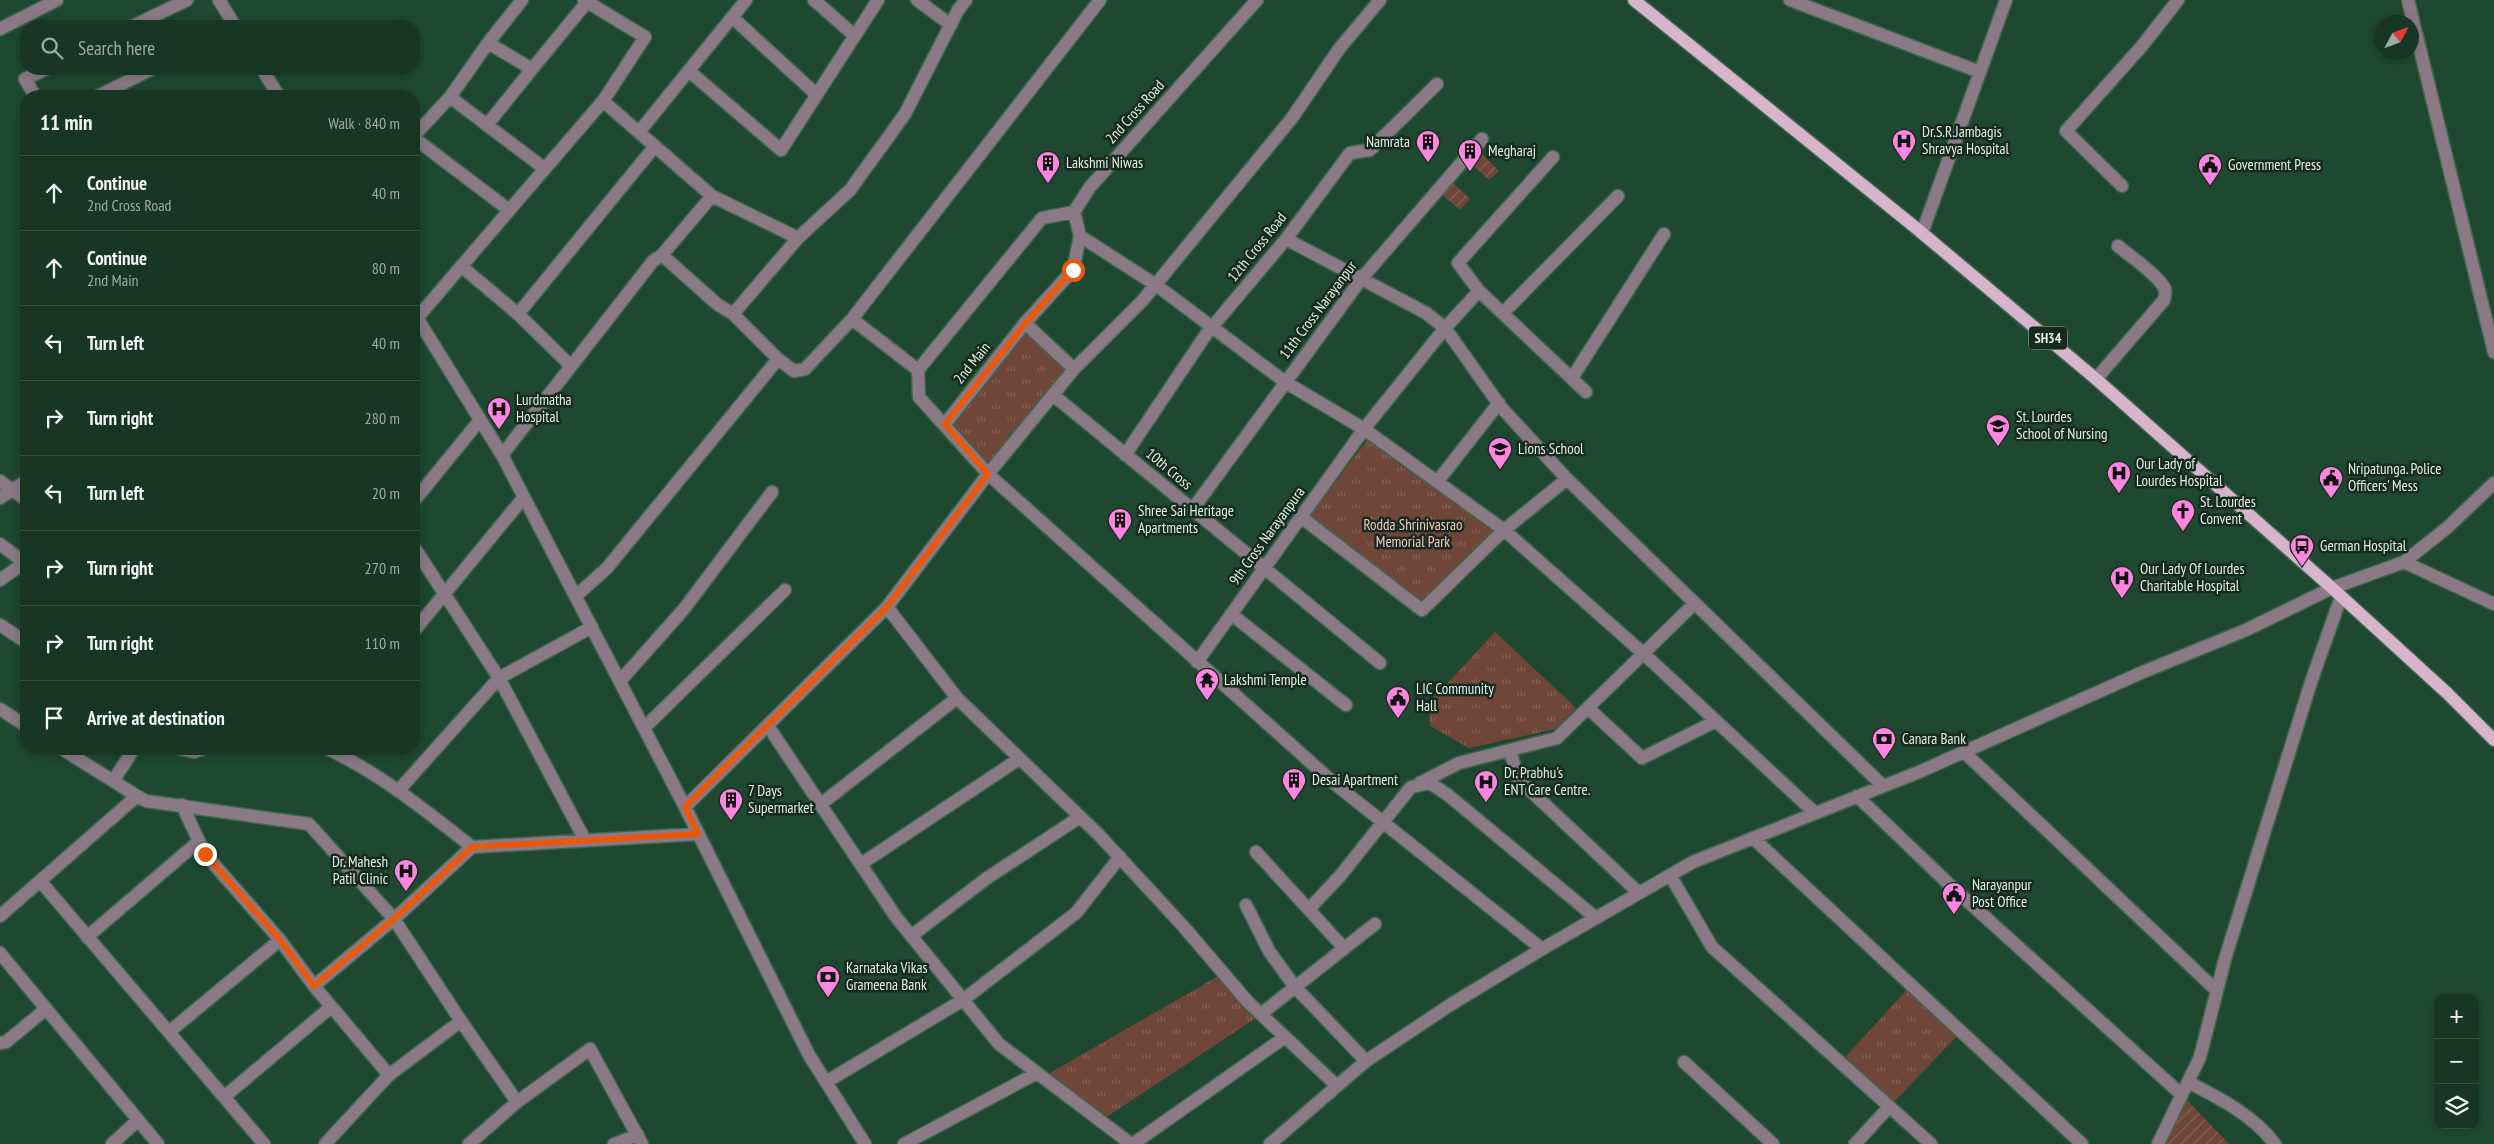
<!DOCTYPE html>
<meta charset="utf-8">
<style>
body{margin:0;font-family:"PT Sans Narrow",sans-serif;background:#203e2d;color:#f1f3f6}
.controls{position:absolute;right:15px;bottom:15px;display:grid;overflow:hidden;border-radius:10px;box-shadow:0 2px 12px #0003}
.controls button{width:45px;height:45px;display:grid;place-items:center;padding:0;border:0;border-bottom:1px solid #365042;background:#173625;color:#f1f3f6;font:25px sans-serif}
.compass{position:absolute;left:2374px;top:15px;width:45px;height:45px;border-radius:50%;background:#173625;box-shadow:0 2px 12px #0003;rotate:49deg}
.stop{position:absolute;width:15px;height:15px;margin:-11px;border:4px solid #ea580c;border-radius:50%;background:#fff}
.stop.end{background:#ea580c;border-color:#fff;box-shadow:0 1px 5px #0008}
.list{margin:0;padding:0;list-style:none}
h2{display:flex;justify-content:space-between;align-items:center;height:65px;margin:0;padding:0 20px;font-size:21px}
h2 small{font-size:16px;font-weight:400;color:#9eaba7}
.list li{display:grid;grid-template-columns:32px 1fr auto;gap:15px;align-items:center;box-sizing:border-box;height:75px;padding:0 20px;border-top:1px solid #365042}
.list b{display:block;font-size:19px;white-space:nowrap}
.list p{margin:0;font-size:16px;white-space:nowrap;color:#9eaba7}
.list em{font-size:16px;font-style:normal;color:#9eaba7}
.icon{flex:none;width:28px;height:28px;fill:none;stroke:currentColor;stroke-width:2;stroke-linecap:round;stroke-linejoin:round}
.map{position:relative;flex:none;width:2494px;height:1144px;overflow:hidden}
.search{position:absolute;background:#173625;box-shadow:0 2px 12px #0003;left:20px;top:20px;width:400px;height:55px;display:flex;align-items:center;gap:12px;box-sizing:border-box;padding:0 18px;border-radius:20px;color:#9eaba7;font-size:19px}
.panel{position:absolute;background:#173625;box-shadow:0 2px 12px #0003;left:20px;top:90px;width:400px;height:665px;border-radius:20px}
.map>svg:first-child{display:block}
.park{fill:url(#park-tufts)}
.garden{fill:url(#garden-furrows)}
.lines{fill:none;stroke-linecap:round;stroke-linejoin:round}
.minor-casing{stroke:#416751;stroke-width:15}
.major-casing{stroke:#416751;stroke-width:15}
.minor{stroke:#8b7a86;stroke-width:12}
.major{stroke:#d7b4cc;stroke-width:12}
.route{stroke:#ea580c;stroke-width:6}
.labels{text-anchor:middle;stroke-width:5;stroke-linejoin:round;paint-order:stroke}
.shield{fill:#18291f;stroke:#a0b6a8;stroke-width:1}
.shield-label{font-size:14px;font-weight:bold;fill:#dbf2e3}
.street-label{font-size:15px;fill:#dbf2e3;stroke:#18291f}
.poi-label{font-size:15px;fill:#dbf2e3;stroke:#18291f;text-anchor:start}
.park-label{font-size:15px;fill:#f5c9bc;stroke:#18291f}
</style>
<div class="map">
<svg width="2494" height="1144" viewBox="0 0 2494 1144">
<defs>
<pattern id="park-tufts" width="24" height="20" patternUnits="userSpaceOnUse" patternTransform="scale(1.25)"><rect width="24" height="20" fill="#704639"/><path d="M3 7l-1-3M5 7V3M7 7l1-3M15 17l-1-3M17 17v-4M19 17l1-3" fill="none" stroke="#846156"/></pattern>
<pattern id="garden-furrows" width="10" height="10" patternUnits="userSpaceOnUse" patternTransform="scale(1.25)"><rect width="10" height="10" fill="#704639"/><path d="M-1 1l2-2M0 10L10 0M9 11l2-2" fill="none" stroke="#846156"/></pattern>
</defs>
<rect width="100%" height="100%" fill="#1f4831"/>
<path class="park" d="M 1025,323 L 1074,369 L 988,474 L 945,424 Z
M 1367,440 L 1495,530 L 1421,602 L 1310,516 Z
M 1495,632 L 1576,708 L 1556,729 L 1469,748 L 1430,726 L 1429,703 Z
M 1220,975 L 1256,1018 L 1105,1118 L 1050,1073 Z
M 1911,985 L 1961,1032 L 1889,1107 L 1840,1063 Z"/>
<path class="garden" d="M 1478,150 L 1499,171 L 1489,180 L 1468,161 Z
M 1451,181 L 1470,199 L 1460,210 L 1440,193 Z
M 2182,1095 L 2229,1144 L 2158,1144 Z"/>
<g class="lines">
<g class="minor-casing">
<path id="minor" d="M 219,0 L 235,26
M 522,0 L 488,43 L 532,69 L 587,2
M 814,0 L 855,36
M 917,0 L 951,25
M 1790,0 L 1980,72
M 2408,0 L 2494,352
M 732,17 L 817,95
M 133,26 L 187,0
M 0,29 L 57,0
M 488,43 L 450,97 L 545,169
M 262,69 L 279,96
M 689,71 L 781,150 L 878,0
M 35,96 L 25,79 L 46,69
M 98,96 L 152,69
M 603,101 L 712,196 L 798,238
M 487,125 L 532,69
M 639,132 L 746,0
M 414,136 L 450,97
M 414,138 L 509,210
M 1553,157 L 1458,263 L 1479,291 L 1445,328 L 1501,407 L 1567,479 L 1883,786
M 2122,186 L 2066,131 L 2142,46 L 2178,0
M 1922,233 L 2006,0
M 1080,236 L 1156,285 L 1285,382 L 1364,429 L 1197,662
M 1286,239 L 1426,313 L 1445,328 L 1364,429 L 1504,530 L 1644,654 L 1815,813
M 662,255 L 717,304 L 733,314 L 798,238 L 850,190 L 905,114 L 958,10 L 966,0
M 461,266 L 518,314 L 571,366
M 1479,291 L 1586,392
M 414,313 L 502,455 L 685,807 L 809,1055 L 865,1144
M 1503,313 L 1618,196
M 518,314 L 655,146
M 733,314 L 778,359
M 417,318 L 603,101 L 645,37 L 584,0
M 852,319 L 918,370 L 919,397 L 988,474 L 1335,784 L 1542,949 L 1450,1005 L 1366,1061 L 1270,1144
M 1074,369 L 1025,323 L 1073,270 L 1080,236 L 1074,212 L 1090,187 L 1257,0
M 918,370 L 1042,218 L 1074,212
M 1572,378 L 1664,234
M 2096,379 L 2164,300 C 2165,296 2166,293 2165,289 C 2159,276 2130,256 2118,246
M 1053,395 L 1380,663
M 945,424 L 1025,323
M 502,455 L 653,261 L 662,255 L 712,196
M 1125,455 L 1207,333 L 1286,239 L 1350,153 L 1370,150 L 1437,84
M 0,481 L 26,500
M 1437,482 L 1499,403
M 0,498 L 26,481
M 414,501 L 480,420
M 1192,510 L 1362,278 L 1482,139
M 1301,517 L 1422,610 L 1504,530 L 1567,479
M 0,544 L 26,564
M 414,547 L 499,678 L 585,840
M 2404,562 L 2494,604
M 0,580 L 24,563
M 576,596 L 607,568 L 778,359 L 794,371 L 805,369 L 852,319 L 1100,0
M 887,607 L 957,698 L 1099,835 L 1183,926 L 1248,1002 L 1337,1086
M 1231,614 L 1346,705
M 0,625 L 26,642
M 414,631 L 524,497
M 620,681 L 684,609 L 772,492
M 1588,708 L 1642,758 L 1716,721
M 0,709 L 26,726
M 768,726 L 896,917 L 999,1044 L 1131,1144
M 644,728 L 785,590
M 62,749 L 137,796
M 180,749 L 194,752 L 203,749
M 328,749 C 381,774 426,811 472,847 L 698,834
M 1510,750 L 1518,779 L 1639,893
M 1964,752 L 2217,991
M 113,781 L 134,749
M 1420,783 L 1459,763 L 1557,738 L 1695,603
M 398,791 L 499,678 L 592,627
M 1857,796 L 1953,888 L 2182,1095
M 821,804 L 957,698
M 182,805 L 205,854 L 280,940 L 314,986 L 389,1075
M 685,807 L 887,607 L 988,474 L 1074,369 L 1143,300 L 1292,118 L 1339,49 L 1380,0
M 1753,838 L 2082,1144
M 1256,852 L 1344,948
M 861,864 L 1019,759
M 1670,875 L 1712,947 L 1931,1144
M 41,882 L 264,1144
M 1246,905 L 1269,951 L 1295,987 L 1366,1061
M 1309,909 L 1340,876 L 1411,787 L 1430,783 L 1448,795 L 1596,918
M 0,916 L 137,796 L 146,801 L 309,824 L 394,919 L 461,1021
M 911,936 L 987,878 L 1080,817
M 87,937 L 198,842
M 1542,949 L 1693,862 L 1919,772 L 2143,672 L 2246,630 L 2332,588 L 2404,562 L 2448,527 L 2494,483
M 0,953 L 158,1144
M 314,986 L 394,919 L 472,847
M 1261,1014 L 1375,924
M 169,1032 L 280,940
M 0,1043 L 6,1042 L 46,1009
M 1684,1062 L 1773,1144
M 826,1082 L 963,1000 L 1076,913 L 1120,857
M 2188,1082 C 2219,1098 2253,1115 2275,1144
M 224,1097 L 331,1007
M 112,1144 L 138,1120
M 325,1144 L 389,1075 L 461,1021 L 517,1102
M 469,1144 L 517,1102 L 590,1049 L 642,1144
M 614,1144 L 638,1135
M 904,1144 L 1037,1073
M 1133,1144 L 1285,1037
M 1855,1144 L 1889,1107
M 2158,1144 L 2200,1057 L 2225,959 L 2311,682 L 2341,597"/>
</g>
<g class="major-casing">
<path id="major" d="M 1634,0 L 1916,228 L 2096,379 L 2332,588 L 2447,693 L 2494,740"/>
</g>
<use href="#minor" class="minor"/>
<use href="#major" class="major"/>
</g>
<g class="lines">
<path class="route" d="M 205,854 L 280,940 L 314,986 L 394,919 L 472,847 L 698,834 L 685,807 L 887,607 L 988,474 L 945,424 L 1025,324 L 1073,270"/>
</g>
<defs>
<g id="hospital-pin" transform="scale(1.25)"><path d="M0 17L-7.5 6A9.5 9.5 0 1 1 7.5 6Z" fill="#fe85e0" stroke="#18291f"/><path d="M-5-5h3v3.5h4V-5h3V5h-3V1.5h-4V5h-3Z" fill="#111"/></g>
<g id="building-pin" transform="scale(1.25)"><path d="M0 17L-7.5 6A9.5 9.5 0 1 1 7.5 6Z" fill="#fe85e0" stroke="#18291f"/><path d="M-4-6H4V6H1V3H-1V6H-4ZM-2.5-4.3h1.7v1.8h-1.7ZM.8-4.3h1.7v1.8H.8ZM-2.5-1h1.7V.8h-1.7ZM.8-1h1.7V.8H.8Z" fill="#111"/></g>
<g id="civic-pin" transform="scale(1.25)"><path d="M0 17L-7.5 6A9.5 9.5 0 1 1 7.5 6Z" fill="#fe85e0" stroke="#18291f"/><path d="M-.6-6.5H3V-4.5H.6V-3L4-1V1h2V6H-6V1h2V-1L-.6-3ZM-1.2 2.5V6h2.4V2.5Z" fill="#111"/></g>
<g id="university-pin" transform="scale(1.25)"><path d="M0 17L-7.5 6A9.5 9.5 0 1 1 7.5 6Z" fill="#fe85e0" stroke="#18291f"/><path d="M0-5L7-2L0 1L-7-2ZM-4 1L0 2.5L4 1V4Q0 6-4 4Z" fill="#111"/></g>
<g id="school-pin" transform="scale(1.25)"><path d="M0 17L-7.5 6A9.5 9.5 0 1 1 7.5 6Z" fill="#fe85e0" stroke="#18291f"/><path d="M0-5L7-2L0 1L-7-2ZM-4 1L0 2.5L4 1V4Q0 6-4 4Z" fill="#111"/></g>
<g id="church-pin" transform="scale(1.25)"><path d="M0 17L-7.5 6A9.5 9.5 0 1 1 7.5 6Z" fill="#fe85e0" stroke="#18291f"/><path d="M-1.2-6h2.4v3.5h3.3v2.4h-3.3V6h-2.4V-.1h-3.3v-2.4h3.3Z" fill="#111"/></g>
<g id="bus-pin" transform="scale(1.25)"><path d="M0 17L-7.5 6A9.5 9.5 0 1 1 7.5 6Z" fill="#fe85e0" stroke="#18291f"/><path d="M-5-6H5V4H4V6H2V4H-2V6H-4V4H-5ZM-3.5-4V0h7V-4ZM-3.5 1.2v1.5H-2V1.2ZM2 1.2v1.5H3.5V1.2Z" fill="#111"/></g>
<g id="temple-pin" transform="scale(1.25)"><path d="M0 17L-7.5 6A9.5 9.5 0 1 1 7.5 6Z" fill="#fe85e0" stroke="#18291f"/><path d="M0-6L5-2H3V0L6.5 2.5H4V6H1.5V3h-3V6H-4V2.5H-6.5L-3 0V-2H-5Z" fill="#111"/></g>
<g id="bank-pin" transform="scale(1.25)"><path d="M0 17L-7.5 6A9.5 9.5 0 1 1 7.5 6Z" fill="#fe85e0" stroke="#18291f"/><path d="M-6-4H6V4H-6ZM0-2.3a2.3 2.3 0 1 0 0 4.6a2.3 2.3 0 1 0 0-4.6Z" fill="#111"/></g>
</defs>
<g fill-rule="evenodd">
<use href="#hospital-pin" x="1904" y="141"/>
<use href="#building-pin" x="1428" y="142"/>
<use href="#building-pin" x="1470" y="151"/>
<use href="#building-pin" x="1048" y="163"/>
<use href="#civic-pin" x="2210" y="165"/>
<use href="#hospital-pin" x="499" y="409"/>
<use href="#university-pin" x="1998" y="426"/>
<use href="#school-pin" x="1500" y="449"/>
<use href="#hospital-pin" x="2119" y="473"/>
<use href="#civic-pin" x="2331" y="478"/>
<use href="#church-pin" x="2183" y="511"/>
<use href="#building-pin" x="1120" y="520"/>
<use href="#bus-pin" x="2302" y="546"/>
<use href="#hospital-pin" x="2122" y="578"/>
<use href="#temple-pin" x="1207" y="680"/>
<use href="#civic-pin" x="1398" y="698"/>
<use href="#bank-pin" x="1884" y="739"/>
<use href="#building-pin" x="1294" y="780"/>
<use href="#hospital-pin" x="1486" y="782"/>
<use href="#building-pin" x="731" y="800"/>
<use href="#hospital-pin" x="406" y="871"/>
<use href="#civic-pin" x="1954" y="894"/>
<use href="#bank-pin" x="828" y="977"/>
</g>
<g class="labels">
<rect class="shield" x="2029" y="326.5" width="38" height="23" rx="4"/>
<g class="shield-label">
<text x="2048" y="343">SH34</text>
</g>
<g class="street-label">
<text transform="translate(1135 112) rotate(-48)" y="5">2nd Cross Road</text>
<text transform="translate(1257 247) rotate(-51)" y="5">12th Cross Road</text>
<text transform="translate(1318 310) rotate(-53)" y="5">11th Cross Narayanpur</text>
<text transform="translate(972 363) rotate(-51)" y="5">2nd Main</text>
<text transform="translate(1169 469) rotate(40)" y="5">10th Cross</text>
<text transform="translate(1267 536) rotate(-54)" y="5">9th Cross Narayanpura</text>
</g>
<g class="poi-label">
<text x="1922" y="137">Dr.S.R.Jambagis<tspan x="1922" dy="17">Shravya Hospital</tspan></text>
<text x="1410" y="147" text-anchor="end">Namrata</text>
<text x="1488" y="156">Megharaj</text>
<text x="1066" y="168">Lakshmi Niwas</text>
<text x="2228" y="170">Government Press</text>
<text x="516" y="405">Lurdmatha<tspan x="516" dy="17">Hospital</tspan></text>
<text x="2016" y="422">St. Lourdes<tspan x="2016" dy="17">School of Nursing</tspan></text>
<text x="1518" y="454">Lions School</text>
<text x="2136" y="469">Our Lady of<tspan x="2136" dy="17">Lourdes Hospital</tspan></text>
<text x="2348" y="474">Nripatunga. Police<tspan x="2348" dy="17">Officers' Mess</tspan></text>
<text x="2200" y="507">St. Lourdes<tspan x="2200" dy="17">Convent</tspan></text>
<text x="1138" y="516">Shree Sai Heritage<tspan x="1138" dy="17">Apartments</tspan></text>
<text x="2320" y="551">German Hospital</text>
<text x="2140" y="574">Our Lady Of Lourdes<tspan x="2140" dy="17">Charitable Hospital</tspan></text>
<text x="1224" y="685">Lakshmi Temple</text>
<text x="1416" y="694">LIC Community<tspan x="1416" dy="17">Hall</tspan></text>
<text x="1902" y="744">Canara Bank</text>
<text x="1504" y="778">Dr. Prabhu's<tspan x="1504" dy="17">ENT Care Centre.</tspan></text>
<text x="1312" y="785">Desai Apartment</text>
<text x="748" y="796">7 Days<tspan x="748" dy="17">Supermarket</tspan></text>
<text x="388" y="867" text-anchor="end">Dr. Mahesh<tspan x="388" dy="17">Patil Clinic</tspan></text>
<text x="1972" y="890">Narayanpur<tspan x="1972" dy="17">Post Office</tspan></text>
<text x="846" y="973">Karnataka Vikas<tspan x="846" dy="17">Grameena Bank</tspan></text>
</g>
<g class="park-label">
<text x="1413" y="530">Rodda Shrinivasrao<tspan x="1413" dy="17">Memorial Park</tspan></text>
</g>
</g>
</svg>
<div class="controls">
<button>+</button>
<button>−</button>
<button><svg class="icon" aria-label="layers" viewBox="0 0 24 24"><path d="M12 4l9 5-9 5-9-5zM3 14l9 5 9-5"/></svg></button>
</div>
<svg class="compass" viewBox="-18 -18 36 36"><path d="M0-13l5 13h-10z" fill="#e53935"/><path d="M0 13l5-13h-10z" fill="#9eaba7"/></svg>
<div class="stop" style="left:1073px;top:270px"></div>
<div class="stop end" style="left:205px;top:854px"></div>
<div class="search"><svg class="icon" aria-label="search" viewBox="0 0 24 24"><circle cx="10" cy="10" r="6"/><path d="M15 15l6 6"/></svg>Search here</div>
<section class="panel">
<h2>11 min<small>Walk · 840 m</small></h2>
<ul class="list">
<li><svg class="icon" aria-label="ahead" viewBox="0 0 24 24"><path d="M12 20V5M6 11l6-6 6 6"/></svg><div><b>Continue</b><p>2nd Cross Road</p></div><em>40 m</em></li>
<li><svg class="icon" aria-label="ahead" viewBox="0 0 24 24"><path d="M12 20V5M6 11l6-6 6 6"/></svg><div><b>Continue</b><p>2nd Main</p></div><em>80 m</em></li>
<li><svg class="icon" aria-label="left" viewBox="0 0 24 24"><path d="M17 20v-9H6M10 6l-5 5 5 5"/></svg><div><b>Turn left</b></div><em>40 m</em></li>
<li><svg class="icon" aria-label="right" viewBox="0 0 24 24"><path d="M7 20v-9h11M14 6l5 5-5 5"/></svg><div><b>Turn right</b></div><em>280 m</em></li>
<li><svg class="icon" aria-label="left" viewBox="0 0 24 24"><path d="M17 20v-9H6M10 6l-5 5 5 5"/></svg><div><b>Turn left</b></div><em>20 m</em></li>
<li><svg class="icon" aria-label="right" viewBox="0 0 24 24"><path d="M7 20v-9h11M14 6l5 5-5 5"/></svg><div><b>Turn right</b></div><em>270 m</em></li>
<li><svg class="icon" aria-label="right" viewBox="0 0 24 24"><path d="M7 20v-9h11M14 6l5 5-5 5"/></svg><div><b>Turn right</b></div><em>110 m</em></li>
<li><svg class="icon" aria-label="arrive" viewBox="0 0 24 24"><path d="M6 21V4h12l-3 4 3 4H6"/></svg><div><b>Arrive at destination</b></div></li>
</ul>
</section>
</div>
